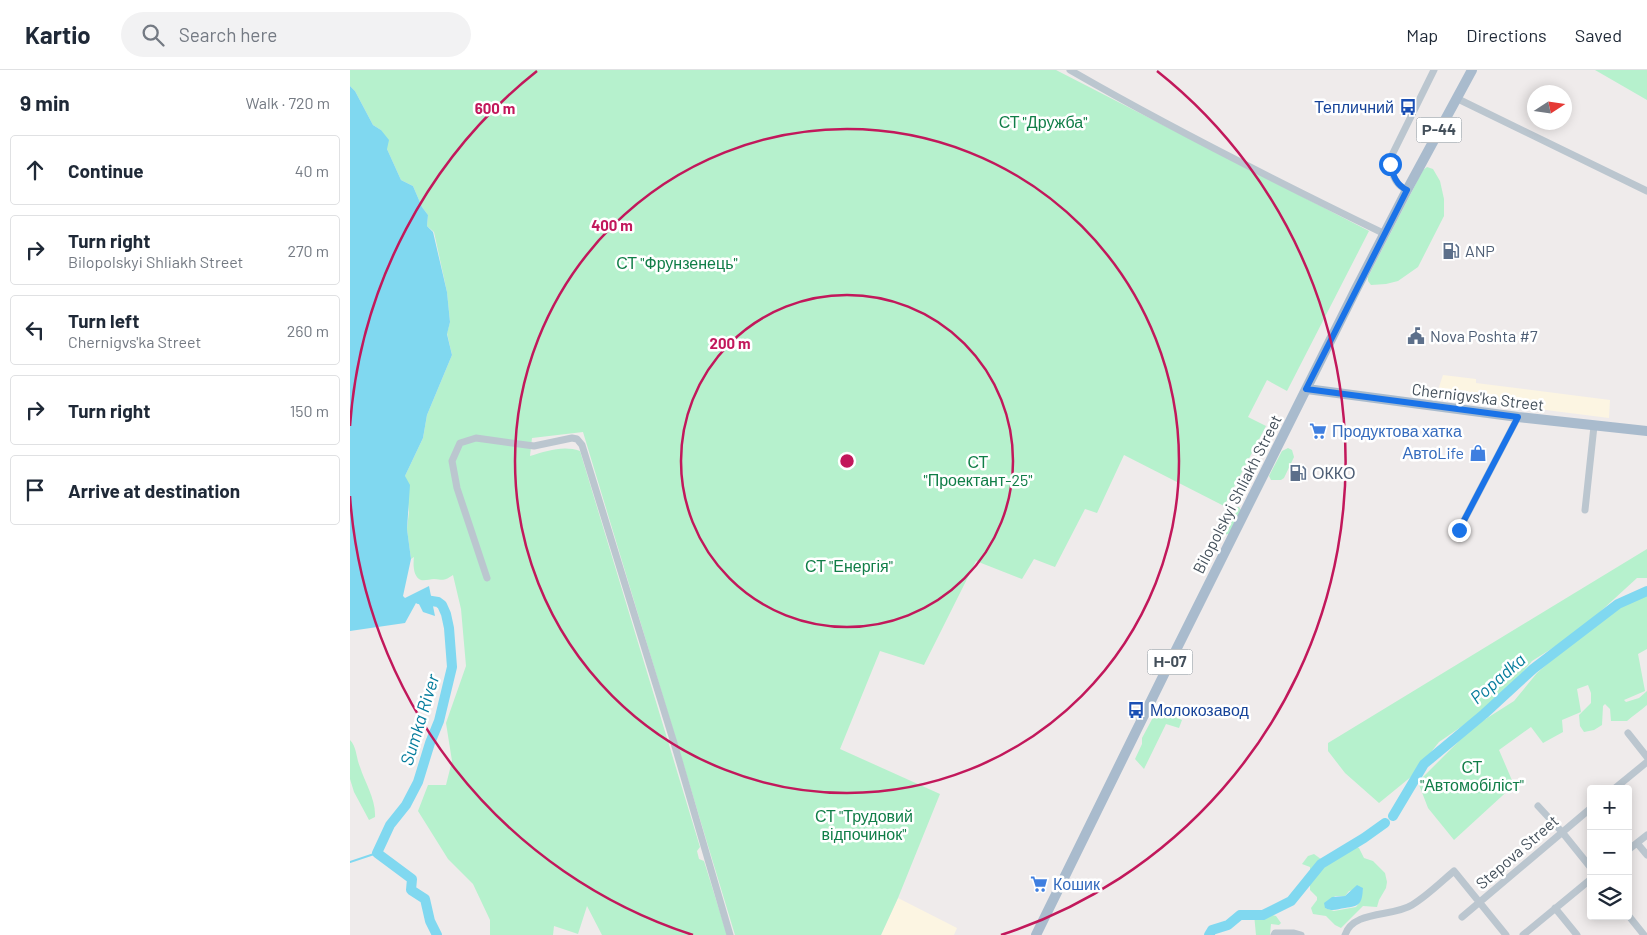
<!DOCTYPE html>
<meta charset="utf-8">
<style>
body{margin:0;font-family:Barlow,sans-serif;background:#f2f2f3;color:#1f2937}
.controls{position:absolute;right:15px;bottom:15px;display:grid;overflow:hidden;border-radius:5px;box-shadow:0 2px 12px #0003}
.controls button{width:45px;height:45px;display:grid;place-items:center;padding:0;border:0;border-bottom:1px solid #e0e1e3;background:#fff;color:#1f2937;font:25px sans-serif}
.compass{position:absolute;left:1177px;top:15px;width:45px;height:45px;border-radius:50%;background:#fff;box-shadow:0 2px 12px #0003;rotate:78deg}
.stop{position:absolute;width:15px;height:15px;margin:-11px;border:4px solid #1a73e8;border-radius:50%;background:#fff}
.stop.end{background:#1a73e8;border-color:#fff;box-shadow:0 1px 5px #0008}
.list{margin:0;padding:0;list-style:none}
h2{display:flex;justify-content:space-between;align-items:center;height:65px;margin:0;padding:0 20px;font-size:21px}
h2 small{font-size:16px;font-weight:400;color:#747a83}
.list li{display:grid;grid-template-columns:32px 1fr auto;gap:15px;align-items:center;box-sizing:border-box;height:70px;margin:0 10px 10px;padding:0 10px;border:1px solid #e0e1e3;border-radius:5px}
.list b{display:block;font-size:19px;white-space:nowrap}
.list p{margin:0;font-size:16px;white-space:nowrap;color:#747a83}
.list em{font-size:16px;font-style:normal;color:#747a83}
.icon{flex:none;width:28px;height:28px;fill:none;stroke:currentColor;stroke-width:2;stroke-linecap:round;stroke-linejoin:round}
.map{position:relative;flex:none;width:1297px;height:865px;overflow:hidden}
header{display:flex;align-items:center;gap:30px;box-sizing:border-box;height:70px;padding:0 25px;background:#fff;border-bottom:1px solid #e0e1e3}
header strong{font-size:24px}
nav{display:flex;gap:28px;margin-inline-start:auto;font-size:18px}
.search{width:350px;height:45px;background:#f2f2f3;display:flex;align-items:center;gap:12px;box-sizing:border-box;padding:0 18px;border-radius:28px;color:#747a83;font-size:19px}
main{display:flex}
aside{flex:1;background:#fff}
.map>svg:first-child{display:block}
.commercial{fill:#fcf5e2}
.green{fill:#b6f1cd;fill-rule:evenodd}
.water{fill:#80d8f0}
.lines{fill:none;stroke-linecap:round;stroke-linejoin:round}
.stream{stroke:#80d8f0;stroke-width:2}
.river{stroke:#80d8f0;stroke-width:10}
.street{stroke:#bbc6cf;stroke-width:7}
.primary{stroke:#a9bbcd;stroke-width:10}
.route{stroke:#1a73e8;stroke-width:6}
.ring{fill:none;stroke:#c2185b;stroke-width:2.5}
.labels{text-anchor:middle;stroke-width:5;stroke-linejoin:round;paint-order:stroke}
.shield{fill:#fff;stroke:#7b848c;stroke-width:1}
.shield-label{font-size:15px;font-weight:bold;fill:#434f5a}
.transit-label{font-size:16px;fill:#164399;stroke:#fff;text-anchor:end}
.park-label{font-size:16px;fill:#117e48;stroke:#fff}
.service-label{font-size:16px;fill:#4e5e75;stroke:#fff;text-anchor:start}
.street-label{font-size:16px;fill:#434f5a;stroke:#fff}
.shop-label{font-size:16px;fill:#366cbe;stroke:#fff;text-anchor:start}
.water-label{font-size:18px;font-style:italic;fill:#057c9c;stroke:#fff}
.centre{fill:#c2185b;stroke:#fff;stroke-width:2.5}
.ring-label{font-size:15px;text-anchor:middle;font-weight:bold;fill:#c2185b;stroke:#fff;stroke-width:5;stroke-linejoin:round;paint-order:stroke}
</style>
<header>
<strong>Kartio</strong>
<div class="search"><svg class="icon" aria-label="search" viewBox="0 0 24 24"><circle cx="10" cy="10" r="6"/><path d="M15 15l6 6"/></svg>Search here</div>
<nav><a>Map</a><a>Directions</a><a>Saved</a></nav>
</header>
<main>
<aside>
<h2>9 min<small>Walk · 720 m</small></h2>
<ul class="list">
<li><svg class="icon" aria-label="ahead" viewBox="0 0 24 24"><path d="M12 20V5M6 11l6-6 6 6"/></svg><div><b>Continue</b></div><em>40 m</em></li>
<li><svg class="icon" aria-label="right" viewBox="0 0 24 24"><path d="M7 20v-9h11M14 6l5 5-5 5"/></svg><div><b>Turn right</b><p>Bilopolskyi Shliakh Street</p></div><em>270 m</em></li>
<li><svg class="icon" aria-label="left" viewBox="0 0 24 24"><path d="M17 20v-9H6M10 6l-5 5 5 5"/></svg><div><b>Turn left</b><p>Chernigvs'ka Street</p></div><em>260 m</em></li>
<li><svg class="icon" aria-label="right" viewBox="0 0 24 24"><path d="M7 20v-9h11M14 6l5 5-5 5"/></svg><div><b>Turn right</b></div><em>150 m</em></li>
<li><svg class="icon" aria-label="arrive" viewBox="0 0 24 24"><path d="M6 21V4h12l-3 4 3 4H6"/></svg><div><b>Arrive at destination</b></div></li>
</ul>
</aside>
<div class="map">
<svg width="1297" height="865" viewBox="0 0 1297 865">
<rect width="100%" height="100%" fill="#efebeb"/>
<path class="commercial" d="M 1093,305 L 1126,309 L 1126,313 L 1260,330 L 1259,348 L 1086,326 Z
M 548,828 L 607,858 L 604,865 L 531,865 Z"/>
<path class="green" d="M 0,0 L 706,0 L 1019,161 L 937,321 L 917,310 L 898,347 L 916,356 L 874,436 L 774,385 L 747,443 L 735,439 L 705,497 L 684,489 L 672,509 L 626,491 L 574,595 L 530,581 L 490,679 L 590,724 L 548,828 L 531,865 L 385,865 L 233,362 L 182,368 L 180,386 C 197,381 213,375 230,381 L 350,777 L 347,781 L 349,789 L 354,791 L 377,865 L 252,865 L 237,836 L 228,864 L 204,856 L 203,865 L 140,865 L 140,850 L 123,814 L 98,789 L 68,741 L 78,715 L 96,715 L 102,691 L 96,653 L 116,596 L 111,539 L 103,505 C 94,511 94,510 84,509 C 80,509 75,511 71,510 C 63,507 63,494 64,487 L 61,489 L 57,459 L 59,442 L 55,406 L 73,368 L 77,345 L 102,285 L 97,263 L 100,252 L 97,222 L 84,162 L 77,156 L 78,145 L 72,137 L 63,116 L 51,110 L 37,79 L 31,60 L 23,55 L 5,21 L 0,16 Z
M 1245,0 L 1297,0 L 1297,30 Z
M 1077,97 L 1083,99 L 1090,111 L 1094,129 L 1094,146 L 1068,197 L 1048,211 L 1036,214 L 1021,215 L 1018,211 L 1018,207 L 1073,100 Z
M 938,378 L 942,380 L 944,387 L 934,408 L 931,410 L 921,410 L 919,406 L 932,381 Z
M 884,437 L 889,437 L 891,440 L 879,464 L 871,465 L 869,464 L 879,441 Z
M 1297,479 L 1297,508 L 1287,508 L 1228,562 L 1182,591 L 1157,621 L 1137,639 L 1089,672 L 1062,706 L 1029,733 L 995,703 L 978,681 L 978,673 Z
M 1297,524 L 1297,579 L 1288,584 L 1295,621 L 1274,630 L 1276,632 L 1289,628 L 1297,621 L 1297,635 C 1290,641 1284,645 1277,651 L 1261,651 L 1260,639 L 1255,634 L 1253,636 L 1252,655 L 1244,660 L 1234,662 L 1230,656 L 1229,645 L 1241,633 L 1241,623 L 1238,615 L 1227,619 L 1231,642 L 1212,650 L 1213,662 L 1193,673 L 1181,657 L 1149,680 L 1164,715 L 1104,770 L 1078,738 L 1068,712 L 1123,657 L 1164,631 L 1187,603 L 1220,574 L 1271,537 Z
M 808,638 L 832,650 L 829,658 L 816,654 L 794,699 L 785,689 L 792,674 L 792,668 Z
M 0,670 C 7,677 6,688 10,697 C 15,713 26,729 25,747 L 19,750 L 4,722 L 0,709 Z
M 1000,774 L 1009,778 L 1014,788 L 1023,791 L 1035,803 L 1037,812 L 1036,818 L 1029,830 L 1027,837 L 1013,836 L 991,858 L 985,855 L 976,846 L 963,844 L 961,838 L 967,830 L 967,827 L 960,820 L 960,797 L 952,794 L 958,786 L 964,784 L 975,792 L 981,792 L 992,780 ZM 1013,818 L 1010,832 L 1006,837 L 984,841 L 975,838 L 985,826 L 995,826 L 999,821 Z
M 914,843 L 926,846 L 931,853 L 929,855 L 921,854 L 920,865 L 906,865 L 904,844 Z"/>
<path class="water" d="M 0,16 L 5,21 L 23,55 L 31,60 L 39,70 L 37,79 L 51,110 L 63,116 L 72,137 L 78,145 L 77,156 L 83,162 L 97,222 L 100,252 L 97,264 L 102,285 L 77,345 L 73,368 L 55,406 L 60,415 L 57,459 L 61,489 L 53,526 L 55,528 L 79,516 L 85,546 L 73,542 L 69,534 L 66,533 L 55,553 L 0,561 Z
M 1007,815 L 1013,818 C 1012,834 1010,836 995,838 C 987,839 983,842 975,838 L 974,833 L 982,827 L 995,826 Z"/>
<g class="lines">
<path class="stream" d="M 0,792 L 27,783"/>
<path class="river" d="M 69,529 L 88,532 L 92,535 L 96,544 L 99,558 L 102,597 L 89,651 L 80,673 L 68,712 L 56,735 L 40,755 L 27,783 L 62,809 L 61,820 L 75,829 L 80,851 L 87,865
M 1043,746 L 1074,694 L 1134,644 L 1183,599 L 1268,534 L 1297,521
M 859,865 L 862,860 L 878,855 L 890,845 L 913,845 L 941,831 L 971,794 L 1014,768 L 1035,753"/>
<path class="street" d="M 720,0 C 822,59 928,112 1035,164
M 1106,28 L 1297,121
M 1057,120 C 1044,115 1039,99 1041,87 L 1084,0
M 1235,440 L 1244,356
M 1109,460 L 1168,347
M 137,508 L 107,418 L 102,391 L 110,373 L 126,368 L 184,376 L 222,368 L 227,369 L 232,375 L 324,673 L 380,865
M 1278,663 L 1297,687
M 1264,719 L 1297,692
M 1188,736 L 1212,762 L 1241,798
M 1287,773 L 1297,785
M 1278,780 L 1297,765
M 1205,838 L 1227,865
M 1278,845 L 1294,865
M 1112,847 L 1241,738
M 924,865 L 925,863 L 944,863 L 951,865
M 995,865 C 1003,840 1043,847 1062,835 C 1077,826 1091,812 1104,801 L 1156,865
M 1173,865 L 1241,809"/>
<path class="primary" d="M 957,319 L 1168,347 L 1297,361
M 686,865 L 824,584 L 1006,219 L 1057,120 L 1122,0"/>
</g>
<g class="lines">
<path class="route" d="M 1040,94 C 1043,105 1046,115 1057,120 L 956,319 L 1168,347 L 1109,460"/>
</g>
<g class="ring">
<circle cx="497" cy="391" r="166"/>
<circle cx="497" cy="391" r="332"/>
<path d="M343 865A498 498 0 0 1 0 426M0 356A498 498 0 0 1 187 1M807 1A498 498 0 0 1 651 865"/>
</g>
<defs>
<g id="bus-bare" transform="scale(1.35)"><path d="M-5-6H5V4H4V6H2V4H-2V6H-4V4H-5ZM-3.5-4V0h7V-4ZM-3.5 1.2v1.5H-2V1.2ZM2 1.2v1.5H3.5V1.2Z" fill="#1a4fb4" stroke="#fff" stroke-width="2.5" paint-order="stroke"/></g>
<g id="fuel-bare" transform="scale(1.35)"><path d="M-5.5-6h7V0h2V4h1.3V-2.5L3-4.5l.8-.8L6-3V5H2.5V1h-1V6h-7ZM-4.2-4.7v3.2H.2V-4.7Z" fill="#5c6f8a" stroke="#fff" stroke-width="2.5" paint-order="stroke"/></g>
<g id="civic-bare" transform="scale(1.35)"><path d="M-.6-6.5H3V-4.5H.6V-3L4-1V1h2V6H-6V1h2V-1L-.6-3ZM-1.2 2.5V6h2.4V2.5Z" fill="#5c6f8a" stroke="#fff" stroke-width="2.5" paint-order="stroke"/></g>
<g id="supermarket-bare" transform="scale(1.35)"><path d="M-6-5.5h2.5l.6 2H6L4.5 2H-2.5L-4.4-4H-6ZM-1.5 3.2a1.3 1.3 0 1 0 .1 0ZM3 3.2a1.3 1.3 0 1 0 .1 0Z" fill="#3f7fe0" stroke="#fff" stroke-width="2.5" paint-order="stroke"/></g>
<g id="shop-bare" transform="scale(1.35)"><path d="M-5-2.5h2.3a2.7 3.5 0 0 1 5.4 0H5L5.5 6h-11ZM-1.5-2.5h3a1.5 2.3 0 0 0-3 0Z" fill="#3f7fe0" stroke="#fff" stroke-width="2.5" paint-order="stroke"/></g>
</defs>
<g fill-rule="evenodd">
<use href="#bus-bare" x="1058" y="37"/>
<use href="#fuel-bare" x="1101" y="181"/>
<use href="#civic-bare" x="1066" y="266"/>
<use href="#supermarket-bare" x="968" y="361"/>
<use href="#shop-bare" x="1128" y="383"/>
<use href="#fuel-bare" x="948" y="403"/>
<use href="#bus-bare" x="786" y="640"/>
<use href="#supermarket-bare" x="689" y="814"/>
</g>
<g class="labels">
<g class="shield">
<rect x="1066.5" y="47.5" width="45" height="25" rx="4"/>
<rect x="797.5" y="579.5" width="45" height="25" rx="4"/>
</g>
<g class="shield-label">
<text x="1089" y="65">Р-44</text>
<text x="820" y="597">Н-07</text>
</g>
<g class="transit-label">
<text x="1044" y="43">Тепличний</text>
<text x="800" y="646" text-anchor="start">Молокозавод</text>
</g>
<g class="park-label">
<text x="693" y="58">СТ "Дружба"</text>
<text x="327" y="199">СТ "Фрунзенець"</text>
<text x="628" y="398">СТ<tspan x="628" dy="18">"Проектант-25"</tspan></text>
<text x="499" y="502">СТ "Енергія"</text>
<text x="1122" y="703">СТ<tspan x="1122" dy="18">"Автомобіліст"</tspan></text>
<text x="514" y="752">СТ "Трудовий<tspan x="514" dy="18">відпочинок"</tspan></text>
</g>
<g class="service-label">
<text x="1115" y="187">ANP</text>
<text x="1080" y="272">Nova Poshta #7</text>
<text x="962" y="409">ОККО</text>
</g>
<g class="street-label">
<text transform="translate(1128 327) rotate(7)" y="6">Chernigvs'ka Street</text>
<text transform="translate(887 424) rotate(-63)" y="6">Bilopolskyi Shliakh Street</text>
<text transform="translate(1167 782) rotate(-41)" y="6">Stepova Street</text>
</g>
<g class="shop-label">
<text x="982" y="367">Продуктова хатка</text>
<text x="1114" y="389" text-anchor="end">АвтоLife</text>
<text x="703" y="820">Кошик</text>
</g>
<g class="water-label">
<text transform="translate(1148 609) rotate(-41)" y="6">Popadka</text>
<text transform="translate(70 650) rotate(-73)" y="6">Sumka River</text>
</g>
</g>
<circle cx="497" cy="391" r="8" class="centre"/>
<g class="ring-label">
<text x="145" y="44">600 m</text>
<text x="262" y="161">400 m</text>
<text x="380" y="279">200 m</text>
</g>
</svg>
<div class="controls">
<button>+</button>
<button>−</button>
<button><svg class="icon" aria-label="layers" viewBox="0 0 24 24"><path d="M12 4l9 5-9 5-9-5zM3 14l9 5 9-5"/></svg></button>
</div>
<svg class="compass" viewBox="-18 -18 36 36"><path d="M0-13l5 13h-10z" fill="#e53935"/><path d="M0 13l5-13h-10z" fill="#747a83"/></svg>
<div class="stop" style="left:1040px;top:94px"></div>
<div class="stop end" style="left:1109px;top:460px"></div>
</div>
</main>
